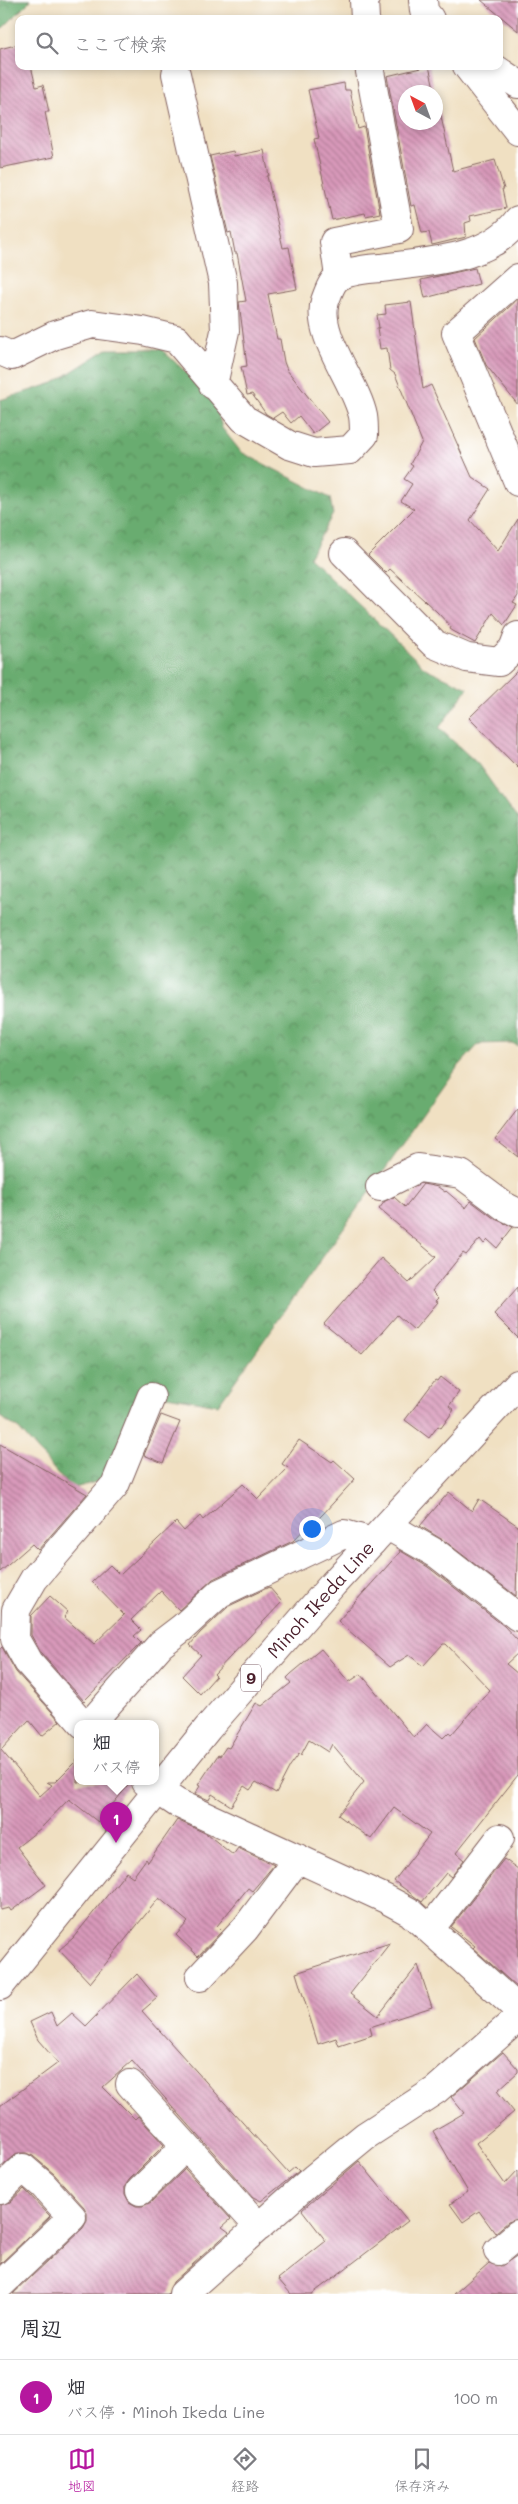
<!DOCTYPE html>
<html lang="ja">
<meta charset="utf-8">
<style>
body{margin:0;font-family:Mali,"Klee One",sans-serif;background:#f2f2f3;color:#2b2b33}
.compass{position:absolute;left:398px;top:85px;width:45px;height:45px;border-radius:50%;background:#fff;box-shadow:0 2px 8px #0003;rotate:319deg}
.you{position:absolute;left:311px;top:1528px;width:18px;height:18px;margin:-12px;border:4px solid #fff;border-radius:50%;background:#1a73e8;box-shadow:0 0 0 8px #1a73e833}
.badge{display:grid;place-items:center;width:32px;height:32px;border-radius:50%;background:#b5179e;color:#fff;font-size:16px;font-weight:700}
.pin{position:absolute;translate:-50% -41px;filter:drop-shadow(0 1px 2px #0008)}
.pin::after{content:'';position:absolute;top:26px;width:18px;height:15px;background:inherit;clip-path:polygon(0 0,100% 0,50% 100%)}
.popup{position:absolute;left:74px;top:1720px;width:85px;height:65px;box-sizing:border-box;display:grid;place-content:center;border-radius:10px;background:#fff;filter:drop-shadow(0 1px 4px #0005);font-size:16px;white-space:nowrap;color:#7c7c81}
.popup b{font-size:19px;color:#2b2b33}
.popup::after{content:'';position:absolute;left:50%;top:100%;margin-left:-10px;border:10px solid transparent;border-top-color:#fff}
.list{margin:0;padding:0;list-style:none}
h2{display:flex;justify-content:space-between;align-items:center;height:65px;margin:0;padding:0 20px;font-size:21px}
h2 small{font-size:16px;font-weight:400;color:#7c7c81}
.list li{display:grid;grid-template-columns:32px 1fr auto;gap:15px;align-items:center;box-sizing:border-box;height:75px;padding:0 20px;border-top:1px solid #e1e1e2}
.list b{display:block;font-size:19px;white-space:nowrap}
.list p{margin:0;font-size:16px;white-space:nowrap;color:#7c7c81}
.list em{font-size:16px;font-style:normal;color:#7c7c81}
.icon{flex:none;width:28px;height:28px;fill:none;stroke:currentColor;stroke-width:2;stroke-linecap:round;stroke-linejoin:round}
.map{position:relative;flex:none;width:518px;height:2294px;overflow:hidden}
.search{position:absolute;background:#fff;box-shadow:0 2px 8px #0003;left:15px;right:15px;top:15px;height:55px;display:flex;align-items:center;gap:12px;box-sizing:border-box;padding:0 18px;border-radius:10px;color:#7c7c81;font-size:19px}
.sheet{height:140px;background:#fff}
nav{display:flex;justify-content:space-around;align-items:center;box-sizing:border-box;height:70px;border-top:1px solid #e1e1e2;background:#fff;font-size:14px;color:#7c7c81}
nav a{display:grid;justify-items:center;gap:2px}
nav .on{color:#b5179e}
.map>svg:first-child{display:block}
.forest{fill:url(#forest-crowns);stroke:#5a664d}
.building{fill:url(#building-back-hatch)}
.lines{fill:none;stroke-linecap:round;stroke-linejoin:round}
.minor-casing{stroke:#846360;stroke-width:30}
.primary-casing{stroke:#846360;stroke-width:30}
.minor{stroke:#fff;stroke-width:28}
.primary{stroke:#fff;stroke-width:28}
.labels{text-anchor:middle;stroke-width:4;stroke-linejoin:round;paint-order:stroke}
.shield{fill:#fff;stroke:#80626b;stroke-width:1}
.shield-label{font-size:16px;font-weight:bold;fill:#4a1f2b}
.street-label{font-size:18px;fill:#4a1f2b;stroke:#fff}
</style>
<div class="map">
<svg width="518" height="2294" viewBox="0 0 518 2294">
<defs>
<pattern id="forest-crowns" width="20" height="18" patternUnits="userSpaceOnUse" patternTransform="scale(1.25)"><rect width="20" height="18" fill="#69ac6f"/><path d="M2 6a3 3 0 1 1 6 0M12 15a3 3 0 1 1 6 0" fill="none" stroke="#588b5b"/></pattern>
<pattern id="building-back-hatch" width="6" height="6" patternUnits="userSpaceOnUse" patternTransform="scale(1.25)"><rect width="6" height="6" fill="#d899ba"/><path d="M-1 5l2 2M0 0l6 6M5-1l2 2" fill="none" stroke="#b17c97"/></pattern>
</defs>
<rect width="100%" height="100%" fill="#fff"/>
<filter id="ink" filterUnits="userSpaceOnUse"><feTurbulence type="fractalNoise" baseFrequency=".02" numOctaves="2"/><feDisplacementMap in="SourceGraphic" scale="10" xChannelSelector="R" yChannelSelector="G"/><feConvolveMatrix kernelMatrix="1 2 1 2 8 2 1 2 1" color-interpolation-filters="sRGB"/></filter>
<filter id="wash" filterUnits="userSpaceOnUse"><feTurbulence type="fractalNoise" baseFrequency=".0096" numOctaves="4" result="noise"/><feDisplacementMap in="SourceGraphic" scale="20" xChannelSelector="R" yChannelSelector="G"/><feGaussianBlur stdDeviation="1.12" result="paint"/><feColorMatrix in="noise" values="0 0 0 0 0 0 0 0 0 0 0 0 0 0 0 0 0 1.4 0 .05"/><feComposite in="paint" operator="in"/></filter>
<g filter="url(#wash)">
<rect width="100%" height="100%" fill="#f0e0c2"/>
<path class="forest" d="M 0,0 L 31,0 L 0,31 Z
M 107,349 L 161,349 L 214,398 L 222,428 L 241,452 L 330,498 L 333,514 L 309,557 L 425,668 L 468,688 L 439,728 L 478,764 L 518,820 L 518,1046 L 512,1043 L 479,1044 L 457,1068 L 218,1405 L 144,1392 L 106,1479 L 71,1489 L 19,1429 L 0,1417 L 0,400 L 54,383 Z"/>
<g id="blocks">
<path class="building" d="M 481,0 L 518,0 L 518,31 Z
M 19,44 L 19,66 L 31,66 L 36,87 L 43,85 L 49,112 L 45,112 L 54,157 L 0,168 L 0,49 Z
M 429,66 L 435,92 L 406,92 L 406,122 L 436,122 L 436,94 L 453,171 L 495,160 L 504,189 L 502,189 L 506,208 L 470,216 L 471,221 L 465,223 L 466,237 L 432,245 L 429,232 L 422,233 L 415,205 L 411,206 L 387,76 Z
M 344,83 L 345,90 L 350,90 L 358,129 L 364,127 L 380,213 L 366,216 L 365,213 L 332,220 L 314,139 L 319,138 L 308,90 Z
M 264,150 L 269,176 L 267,176 L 283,248 L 289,247 L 297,289 L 268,294 L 277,339 L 280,339 L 284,362 L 287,370 L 328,422 L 313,434 L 299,416 L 291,423 L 282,412 L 273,418 L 266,414 L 252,394 L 247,395 L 241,367 L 247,366 L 239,302 L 246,301 L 237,253 L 235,253 L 231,232 L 228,233 L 210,156 L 233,151 L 234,156 Z
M 475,268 L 479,284 L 425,298 L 421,280 Z
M 518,299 L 518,405 L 486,365 L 475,338 Z
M 411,302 L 423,389 L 431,385 L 472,477 L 490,489 L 470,520 L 498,551 L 518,519 L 518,596 L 513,603 L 517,605 L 504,625 L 493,613 L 475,643 L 453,631 L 450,629 L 451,627 L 437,612 L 390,569 L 386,573 L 368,555 L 414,509 L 401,501 L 412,484 L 404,479 L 413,466 L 410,464 L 422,442 L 395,374 L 390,370 L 387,348 L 380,349 L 377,328 L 379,328 L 377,315 L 386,314 L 385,305 Z
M 518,670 L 518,768 L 469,718 Z
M 518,1109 L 518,1157 L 495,1139 Z
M 423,1184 L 438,1187 L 445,1192 L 446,1191 L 466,1208 L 471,1201 L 495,1219 L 513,1227 L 497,1248 L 488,1240 L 484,1244 L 480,1239 L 466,1255 L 463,1253 L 432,1291 L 439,1298 L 436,1301 L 438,1302 L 414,1330 L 397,1315 L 362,1355 L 324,1324 L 381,1258 L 409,1283 L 436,1257 L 379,1209 L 385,1201 L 394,1197 L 405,1207 Z
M 518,1287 L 518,1338 L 494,1314 Z
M 440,1377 L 459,1392 L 449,1406 L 454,1410 L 441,1428 L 438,1426 L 429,1438 L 405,1420 L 435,1380 L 437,1381 Z
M 161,1415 L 180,1422 L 163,1463 L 144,1455 Z
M 299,1440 L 332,1462 L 334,1460 L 355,1479 L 323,1514 L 315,1522 L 313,1520 L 293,1541 L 213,1579 L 179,1610 L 161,1591 L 131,1620 L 141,1630 L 134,1636 L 141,1643 L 84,1701 L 41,1653 L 31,1635 L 31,1616 L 50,1596 L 68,1612 L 64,1617 L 94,1644 L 124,1615 L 92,1582 L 110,1565 L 120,1575 L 176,1522 L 184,1531 L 200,1516 L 203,1520 L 243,1484 L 258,1499 L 288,1468 L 282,1464 Z
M 0,1444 L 87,1494 L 38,1550 L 32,1544 L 0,1572 Z
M 449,1492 L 472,1511 L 479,1499 L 518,1526 L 516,1596 L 446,1542 L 420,1526 Z
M 399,1550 L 428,1567 L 504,1626 L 518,1641 L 518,1653 L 506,1664 L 518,1674 L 518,1775 L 456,1853 L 464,1860 L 451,1877 L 446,1873 L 422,1902 L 394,1881 L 430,1834 L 394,1808 L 371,1839 L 338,1815 L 364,1782 L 332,1744 L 328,1752 L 309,1740 L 301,1755 L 299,1754 L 290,1766 L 276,1793 L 256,1782 L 250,1790 L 244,1786 L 231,1806 L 212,1794 L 209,1800 L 195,1794 L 200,1786 L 198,1785 L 218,1755 L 220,1756 L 226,1747 L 229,1748 L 256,1703 L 262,1706 L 291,1683 L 287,1678 L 291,1674 L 321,1649 L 349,1682 L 361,1674 L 414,1738 L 427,1724 L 443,1738 L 449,1732 L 451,1735 L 490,1690 L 446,1644 L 443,1644 L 423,1666 L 409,1655 L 390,1667 L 338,1621 L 400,1552 Z
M 269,1587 L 282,1602 L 214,1674 L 216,1676 L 200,1694 L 182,1676 L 201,1655 L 190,1645 L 200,1633 L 229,1606 Z
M 2,1647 L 16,1672 L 60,1721 L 42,1736 L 29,1720 L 1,1750 L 40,1796 L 52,1785 L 47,1782 L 55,1782 L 77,1760 L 77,1782 L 131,1782 L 98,1822 L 69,1799 L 41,1828 L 17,1847 L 46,1885 L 11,1911 L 9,1908 L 0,1910 L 0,1649 Z
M 177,1820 L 207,1834 L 233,1855 L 238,1848 L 274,1865 L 252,1891 L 248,1888 L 217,1926 L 222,1931 L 198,1956 L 176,1935 L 188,1922 L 159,1898 L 90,1983 L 59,1950 L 73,1938 L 126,1872 L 133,1877 L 146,1859 L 148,1862 Z
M 504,1859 L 518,1869 L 518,1988 L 473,1948 L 475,1946 L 451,1927 Z
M 390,1943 L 350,1994 L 378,2016 L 418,1965 L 432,2007 L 370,2027 L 372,2035 L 339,2046 L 336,2038 L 318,2044 L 296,1973 Z
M 137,1974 L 157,1998 L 142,2011 L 288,2173 L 295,2167 L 299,2171 L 261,2201 L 253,2197 L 132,2061 L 103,2087 L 135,2119 L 138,2116 L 164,2145 L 129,2180 L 125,2186 L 125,2194 L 129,2202 L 136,2206 L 143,2206 L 151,2202 L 185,2169 L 231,2219 L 222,2227 L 229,2232 L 173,2282 L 168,2294 L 13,2294 L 83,2228 L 87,2221 L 87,2213 L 84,2207 L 54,2174 L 33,2156 L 26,2153 L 18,2153 L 0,2168 L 0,2106 L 58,2063 L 38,2040 L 30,2022 L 51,2012 L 57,2026 L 72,2013 L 86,2026 Z
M 503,2052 L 518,2069 L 518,2072 L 497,2091 L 514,2112 L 476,2143 L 505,2184 L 518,2170 L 518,2219 L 508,2222 L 495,2233 L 479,2211 L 463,2222 L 450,2204 L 468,2192 L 433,2131 L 464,2113 L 451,2097 Z
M 359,2161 L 408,2221 L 312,2294 L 291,2294 L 278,2279 L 326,2241 L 302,2210 Z
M 24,2189 L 50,2216 L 0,2264 L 0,2205 L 10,2202 Z
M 518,2255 L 518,2294 L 454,2294 L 489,2263 L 501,2266 Z"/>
</g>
</g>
<g filter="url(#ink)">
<use href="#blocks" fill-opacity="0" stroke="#846360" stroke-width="1"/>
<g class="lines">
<g class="minor-casing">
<path id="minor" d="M 364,0 L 365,19
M 423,0 L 424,11 L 430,19
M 467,66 L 518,131
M 491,66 L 518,84
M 176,74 L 223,283 L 225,331 L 213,385
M 339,276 L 334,242 L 399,229 L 369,66
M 518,278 L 456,333 L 518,482
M 0,351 L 12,356 L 55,335 L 92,324 L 143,331 L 176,339 L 244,419 L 289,445 L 314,453 L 350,450 L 364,435 C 364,428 364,422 363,416 C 356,382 315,335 325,301 C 328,293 332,280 340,276 C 352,270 368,269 382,268 C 427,261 488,261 518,220
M 344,553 L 434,644 L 467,658 L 499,662 L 513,649 L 518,636
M 380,1187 L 418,1168 L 461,1174 L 504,1206 L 518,1213
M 388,1526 L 437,1554 L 518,1617
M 83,1724 L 28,1662 L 15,1639 L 16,1610 L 34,1579 L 115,1485 L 151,1397
M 90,1724 L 161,1644 L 182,1628 L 220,1593 L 344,1534 L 372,1542
M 146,1782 L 177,1803 L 386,1899 L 410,1912 L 518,2009
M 430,1929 L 500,1838
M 200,1977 L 245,1929 L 298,1858
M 130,2084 L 259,2227
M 0,2190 L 23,2168 L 43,2185 L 72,2217 L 0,2285
M 140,2191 L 186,2146
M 498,2251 L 518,2234
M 183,2294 L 315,2177 L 365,2136 L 436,2090 L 518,2018"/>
</g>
<g class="primary-casing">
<path id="primary" d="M 0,1986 L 208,1728 L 333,1584 L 518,1384"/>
</g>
<use href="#minor" class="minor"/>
<use href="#primary" class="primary"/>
</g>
</g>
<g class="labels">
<rect class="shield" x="241" y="1664.5" width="20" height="27" rx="4"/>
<g class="shield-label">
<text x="251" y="1684">9</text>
</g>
<g class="street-label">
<text transform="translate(321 1600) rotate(-48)" y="6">Minoh Ikeda Line</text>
</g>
</g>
</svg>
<svg class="compass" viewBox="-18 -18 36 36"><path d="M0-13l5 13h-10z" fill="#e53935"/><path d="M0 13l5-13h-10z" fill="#7c7c81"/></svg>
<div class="you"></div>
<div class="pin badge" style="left:116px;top:1843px">1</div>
<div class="popup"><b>畑</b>バス停</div>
<div class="search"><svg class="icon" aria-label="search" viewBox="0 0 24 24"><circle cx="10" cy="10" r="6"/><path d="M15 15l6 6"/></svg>ここで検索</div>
</div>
<section class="sheet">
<h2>周辺<small></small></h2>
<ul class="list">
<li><span class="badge">1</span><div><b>畑</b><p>バス停 · Minoh Ikeda Line</p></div><em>100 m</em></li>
</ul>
</section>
<nav>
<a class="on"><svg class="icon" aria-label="map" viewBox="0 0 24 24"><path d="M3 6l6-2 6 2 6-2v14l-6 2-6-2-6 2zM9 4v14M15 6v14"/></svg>地図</a>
<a><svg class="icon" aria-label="directions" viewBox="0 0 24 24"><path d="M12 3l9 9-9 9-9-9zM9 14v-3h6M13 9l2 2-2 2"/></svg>経路</a>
<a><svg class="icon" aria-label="saved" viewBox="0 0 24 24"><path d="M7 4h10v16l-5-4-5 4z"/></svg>保存済み</a>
</nav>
